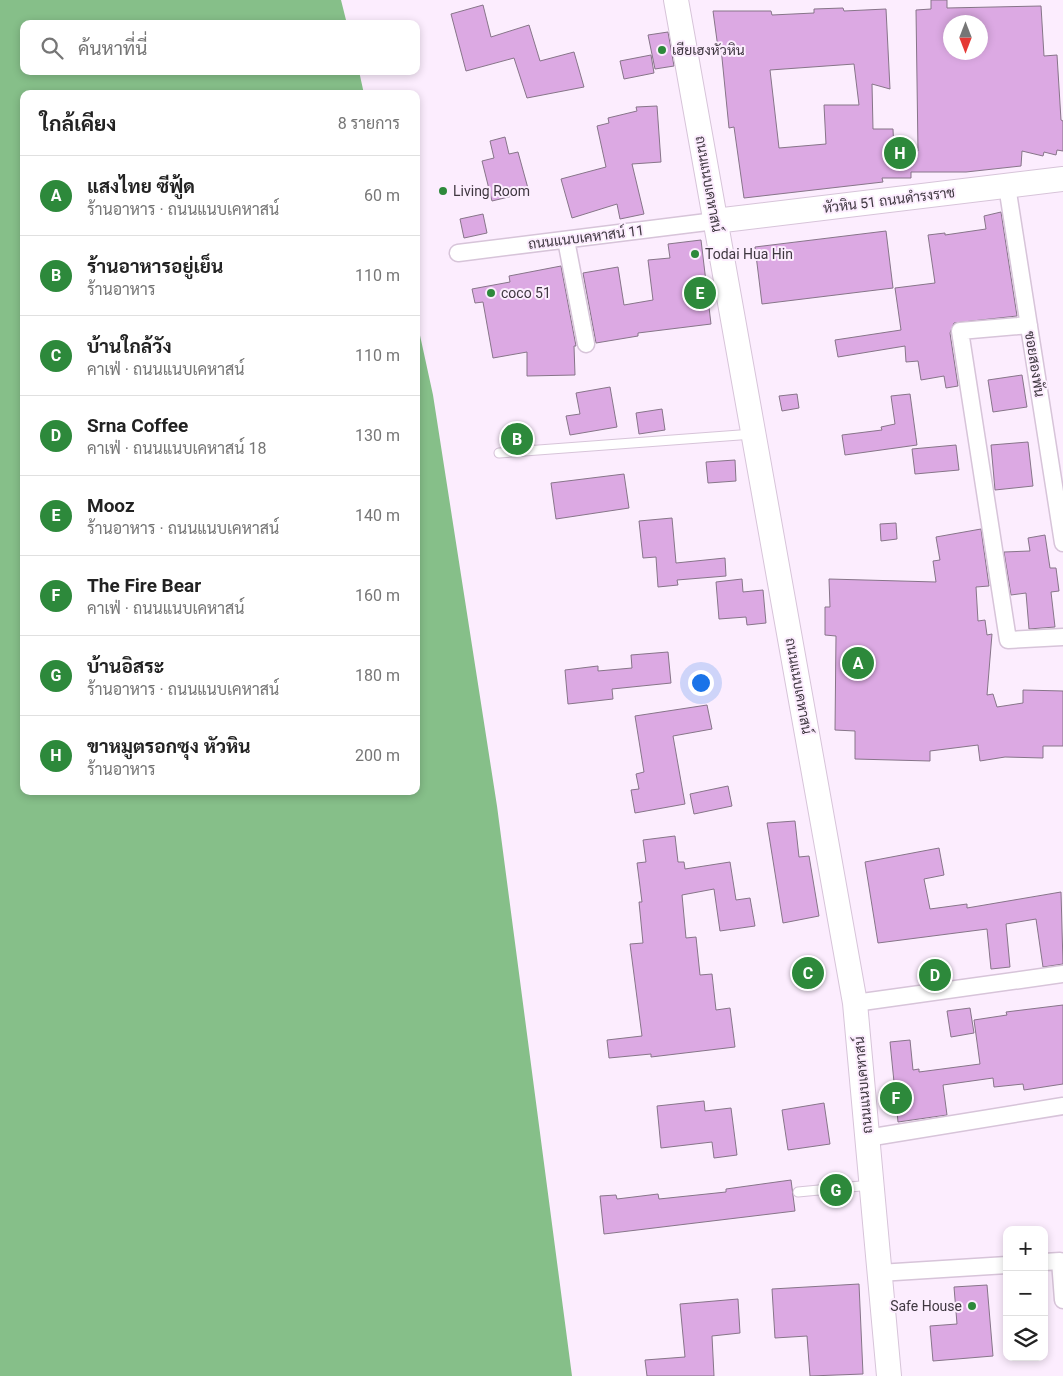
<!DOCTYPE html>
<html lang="th">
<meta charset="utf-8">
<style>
body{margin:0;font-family:Roboto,Sarabun,sans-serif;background:#f2f2f2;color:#222}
.controls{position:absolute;right:15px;bottom:15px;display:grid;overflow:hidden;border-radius:10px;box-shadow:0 2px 8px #0003}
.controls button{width:45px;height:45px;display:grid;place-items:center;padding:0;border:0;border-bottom:1px solid #e0e0e0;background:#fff;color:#222;font:25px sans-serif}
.compass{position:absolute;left:943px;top:15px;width:45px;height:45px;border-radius:50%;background:#fff;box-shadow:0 2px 8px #0003;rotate:180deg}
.you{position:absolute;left:700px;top:682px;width:18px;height:18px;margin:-12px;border:4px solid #fff;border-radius:50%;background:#1a73e8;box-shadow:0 0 0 8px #1a73e833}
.badge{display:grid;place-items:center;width:32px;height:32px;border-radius:50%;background:#2d893b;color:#fff;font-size:16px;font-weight:700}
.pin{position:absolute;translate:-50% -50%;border:2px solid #fff;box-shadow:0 1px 5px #0006}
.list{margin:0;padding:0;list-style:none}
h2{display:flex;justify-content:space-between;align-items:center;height:65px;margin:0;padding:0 20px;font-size:21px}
h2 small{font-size:16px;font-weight:400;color:#767676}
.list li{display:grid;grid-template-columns:32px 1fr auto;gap:15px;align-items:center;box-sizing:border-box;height:80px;padding:0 20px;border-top:1px solid #e0e0e0}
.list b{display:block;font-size:19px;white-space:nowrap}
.list p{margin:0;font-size:16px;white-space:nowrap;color:#767676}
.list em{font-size:16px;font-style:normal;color:#767676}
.icon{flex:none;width:28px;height:28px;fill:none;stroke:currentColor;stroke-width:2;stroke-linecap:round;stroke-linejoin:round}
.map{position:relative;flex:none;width:1063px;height:1376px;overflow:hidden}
.search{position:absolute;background:#fff;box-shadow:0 2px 8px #0003;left:20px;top:20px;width:400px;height:55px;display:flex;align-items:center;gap:12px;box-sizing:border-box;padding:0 18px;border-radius:10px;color:#767676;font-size:19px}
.panel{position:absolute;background:#fff;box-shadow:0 2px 8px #0003;left:20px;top:90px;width:400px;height:705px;border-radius:10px}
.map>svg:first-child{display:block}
.water{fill:#86bf89}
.building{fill:#dca9e3;stroke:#877589;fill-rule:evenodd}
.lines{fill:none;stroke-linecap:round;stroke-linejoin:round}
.lane-casing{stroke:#d7c4d9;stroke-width:11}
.street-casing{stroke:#d7c4d9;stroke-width:19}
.secondary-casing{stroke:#d7c4d9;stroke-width:26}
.lane{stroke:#fff;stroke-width:9}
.street{stroke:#fff;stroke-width:16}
.secondary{stroke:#fff;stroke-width:24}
.poi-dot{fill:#2d893b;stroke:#fcedfe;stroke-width:2}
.labels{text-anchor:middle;stroke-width:4;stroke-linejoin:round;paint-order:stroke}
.poi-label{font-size:14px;fill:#3f3740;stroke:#fcedfe;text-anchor:start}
.street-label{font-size:14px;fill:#3f3740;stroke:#fcedfe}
</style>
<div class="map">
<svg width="1063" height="1376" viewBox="0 0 1063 1376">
<rect width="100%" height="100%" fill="#fcedfe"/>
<path class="water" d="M 0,0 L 341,0 L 347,24 L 24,24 L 24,71 L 359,71 L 364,94 L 24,94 L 24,791 L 416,791 L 416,317 L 433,395 L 497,806 L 572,1376 L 0,1376 Z"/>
<path class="building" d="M 931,0 L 947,0 L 947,8 L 1041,6 L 1044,56 L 1057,55 L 1061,120 L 1063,121 L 1063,151 L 1057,150 L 1056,155 L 1044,152 L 1043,156 L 1022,151 L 1021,166 L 966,172 L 911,172 L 911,178 L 882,178 L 883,182 L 744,198 L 734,127 L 729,128 L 721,48 L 718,48 L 713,11 L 771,11 L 772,15 L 814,13 L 814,9 L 843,8 L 844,11 L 886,9 L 890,89 L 872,84 L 873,129 L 893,129 L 894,152 L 918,151 L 916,10 L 931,9 ZM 950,22 L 980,22 L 980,52 L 950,52 ZM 854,64 L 859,105 L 824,105 L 826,144 L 779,148 L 770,70 Z
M 483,5 L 491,37 L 529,25 L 540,61 L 574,52 L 584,87 L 527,98 L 514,58 L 466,71 L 451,14 Z
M 668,32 L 674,66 L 655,69 L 648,35 Z
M 651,55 L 654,73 L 624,79 L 620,61 Z
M 657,106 L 661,162 L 632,164 L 644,214 L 620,219 L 617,204 L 572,218 L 561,179 L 606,167 L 597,126 L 609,123 L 608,118 L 637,111 L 636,107 Z
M 505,137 L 509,154 L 518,152 L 529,192 L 492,201 L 482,161 L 494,158 L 490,141 Z
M 1001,212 L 1017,316 L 954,323 L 950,333 L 958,386 L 946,388 L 944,376 L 921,380 L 918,361 L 906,362 L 905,346 L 838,357 L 835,340 L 901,330 L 895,288 L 935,283 L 928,235 L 945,233 L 945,235 L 986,229 L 984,216 Z
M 483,214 L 487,233 L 464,238 L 460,219 Z
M 886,231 L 893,288 L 762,304 L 755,247 Z
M 701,240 L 711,324 L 638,333 L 638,336 L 596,343 L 583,273 L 618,267 L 624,305 L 653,300 L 648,260 L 670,258 L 668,244 Z
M 561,266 L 576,346 L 574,346 L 575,375 L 527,376 L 527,352 L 493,358 L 483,302 L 475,303 L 472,289 L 510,282 L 509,276 Z
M 1022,375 L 1027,407 L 993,412 L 988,380 Z
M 610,387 L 617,427 L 570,435 L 566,416 L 580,414 L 576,393 Z
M 797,394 L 799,408 L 782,411 L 779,396 Z
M 910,394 L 917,445 L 845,455 L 842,435 L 882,430 L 881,427 L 895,424 L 891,396 Z
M 662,409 L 665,430 L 639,434 L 636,413 Z
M 1028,442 L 1033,486 L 995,490 L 991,445 Z
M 956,445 L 959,470 L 915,474 L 912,449 Z
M 735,460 L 736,481 L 708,483 L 706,462 Z
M 624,474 L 629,508 L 556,519 L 551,483 Z
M 672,518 L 676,563 L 725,558 L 726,576 L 677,580 L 678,585 L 658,587 L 656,557 L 643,558 L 639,521 Z
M 896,523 L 897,539 L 881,541 L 880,524 Z
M 981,529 L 989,586 L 976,587 L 978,621 L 985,620 L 987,635 L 992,634 L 987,695 L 993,694 L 997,707 L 1023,703 L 1023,690 L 1063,691 L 1063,746 L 1043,746 L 1043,758 L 1005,757 L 980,761 L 978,745 L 930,751 L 930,761 L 855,759 L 855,731 L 835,730 L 836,636 L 825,635 L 825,607 L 830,607 L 829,579 L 936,582 L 933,561 L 940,560 L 936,537 Z
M 1045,535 L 1050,568 L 1056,568 L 1059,591 L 1051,592 L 1055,627 L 1029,629 L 1026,593 L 1011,595 L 1004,552 L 1030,551 L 1028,538 Z
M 742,579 L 743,592 L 763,590 L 766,623 L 747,625 L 746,617 L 719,619 L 716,582 Z
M 668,652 L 671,683 L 612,689 L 613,699 L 568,704 L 565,670 L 598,666 L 598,671 L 632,668 L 631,655 Z
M 707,705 L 712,729 L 673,736 L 685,804 L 635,813 L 631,790 L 639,789 L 636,774 L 644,772 L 635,716 Z
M 728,786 L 732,806 L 694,814 L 690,794 Z
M 795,821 L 799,857 L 809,856 L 819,916 L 783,923 L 767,823 Z
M 675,836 L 678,862 L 684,862 L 685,869 L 730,862 L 736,900 L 750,898 L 755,926 L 720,931 L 714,889 L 682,895 L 686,938 L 696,937 L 700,975 L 712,974 L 716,1010 L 730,1008 L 735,1047 L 651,1057 L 651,1054 L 609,1058 L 607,1040 L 642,1036 L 630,944 L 643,943 L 639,902 L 642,902 L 637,863 L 646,862 L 643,840 Z
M 939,848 L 944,875 L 924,879 L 930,909 L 967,904 L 967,908 L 1061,892 L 1063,964 L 1043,967 L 1036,919 L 1006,924 L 1010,967 L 991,969 L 987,929 L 878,943 L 865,862 Z
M 1063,1005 L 1063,1084 L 1024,1090 L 1023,1084 L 994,1087 L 993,1078 L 943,1085 L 947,1115 L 898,1122 L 890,1042 L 910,1040 L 913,1070 L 919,1069 L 919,1072 L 980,1064 L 974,1020 L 1007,1015 L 1006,1012 Z
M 970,1008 L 974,1033 L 951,1037 L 947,1011 Z
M 704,1101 L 705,1111 L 731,1108 L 737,1155 L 714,1158 L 712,1142 L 661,1148 L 657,1106 Z
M 824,1103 L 830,1144 L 788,1150 L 782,1110 Z
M 791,1180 L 795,1211 L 604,1234 L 600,1196 L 616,1195 L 617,1199 L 658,1194 L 659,1199 L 726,1192 L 726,1189 Z
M 859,1284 L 863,1374 L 810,1376 L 807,1336 L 775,1338 L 772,1289 Z
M 987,1285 L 993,1356 L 933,1361 L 930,1326 L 957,1324 L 954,1287 Z
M 738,1299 L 740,1333 L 712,1336 L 714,1376 L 647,1376 L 645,1360 L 685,1357 L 680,1304 Z"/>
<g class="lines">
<g class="lane-casing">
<path id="lane" d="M 499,453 L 753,434
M 798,1192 L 871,1185"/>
</g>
<g class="street-casing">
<path id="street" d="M 1007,186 L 1063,543
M 566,240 L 586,344
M 458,253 L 715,221
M 1029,325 L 960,331 L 1008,640 L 1063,637
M 855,1003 L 1063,974
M 867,1138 L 1063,1106
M 1044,1262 L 1060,1261 L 1063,1300
M 879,1273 L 1007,1265"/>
</g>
<g class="secondary-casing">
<path id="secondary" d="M 676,0 L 855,1003 L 889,1376
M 715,221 L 1063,179"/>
</g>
<use href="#lane" class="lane"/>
<use href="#street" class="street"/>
<use href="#secondary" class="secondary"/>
</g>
<g class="poi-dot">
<circle cx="662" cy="50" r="5"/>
<circle cx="443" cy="191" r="5"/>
<circle cx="695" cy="254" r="5"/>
<circle cx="491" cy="293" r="5"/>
<circle cx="972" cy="1306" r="5"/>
</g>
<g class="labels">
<g class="poi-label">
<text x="672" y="55">เฮียเฮงหัวหิน</text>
<text x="453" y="196">Living Room</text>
<text x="705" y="259">Todai Hua Hin</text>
<text x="501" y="298">coco 51</text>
<text x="962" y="1311" text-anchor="end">Safe House</text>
</g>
<g class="street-label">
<text transform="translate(709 184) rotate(80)" y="5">ถนนแนบเคหาสน์</text>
<text transform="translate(889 200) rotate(-7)" y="5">หัวหิน 51 ถนนดำรงราช</text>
<text transform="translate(586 237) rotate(-7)" y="5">ถนนแนบเคหาสน์ 11</text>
<text transform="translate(1035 364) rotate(81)" y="5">ซอยสองพัน</text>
<text transform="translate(799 686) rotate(80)" y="5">ถนนแนบเคหาสน์</text>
<text transform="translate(863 1085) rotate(-95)" y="5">ถนนแนบเคหาสน์</text>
</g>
</g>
</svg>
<div class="controls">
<button>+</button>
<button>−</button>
<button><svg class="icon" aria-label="layers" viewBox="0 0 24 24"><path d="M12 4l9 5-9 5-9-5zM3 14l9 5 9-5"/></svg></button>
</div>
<svg class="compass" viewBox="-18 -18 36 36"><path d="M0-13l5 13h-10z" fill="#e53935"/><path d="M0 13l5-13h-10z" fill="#767676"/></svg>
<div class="you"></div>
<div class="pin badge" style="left:858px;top:663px">A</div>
<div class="pin badge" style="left:517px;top:439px">B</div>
<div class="pin badge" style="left:808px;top:973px">C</div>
<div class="pin badge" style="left:935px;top:975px">D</div>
<div class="pin badge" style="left:700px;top:293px">E</div>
<div class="pin badge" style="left:896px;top:1098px">F</div>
<div class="pin badge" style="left:836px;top:1190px">G</div>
<div class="pin badge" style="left:900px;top:153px">H</div>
<div class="search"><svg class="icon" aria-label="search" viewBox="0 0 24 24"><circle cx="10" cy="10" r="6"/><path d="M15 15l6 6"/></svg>ค้นหาที่นี่</div>
<section class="panel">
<h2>ใกล้เคียง<small>8 รายการ</small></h2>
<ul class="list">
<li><span class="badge">A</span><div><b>แสงไทย ซีฟู้ด</b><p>ร้านอาหาร · ถนนแนบเคหาสน์</p></div><em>60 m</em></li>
<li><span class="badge">B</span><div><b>ร้านอาหารอยู่เย็น</b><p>ร้านอาหาร</p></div><em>110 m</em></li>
<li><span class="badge">C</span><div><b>บ้านใกล้วัง</b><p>คาเฟ่ · ถนนแนบเคหาสน์</p></div><em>110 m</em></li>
<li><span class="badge">D</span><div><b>Srna Coffee</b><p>คาเฟ่ · ถนนแนบเคหาสน์ 18</p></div><em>130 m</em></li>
<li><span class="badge">E</span><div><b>Mooz</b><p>ร้านอาหาร · ถนนแนบเคหาสน์</p></div><em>140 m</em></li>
<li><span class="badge">F</span><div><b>The Fire Bear</b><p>คาเฟ่ · ถนนแนบเคหาสน์</p></div><em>160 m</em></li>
<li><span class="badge">G</span><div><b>บ้านอิสระ</b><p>ร้านอาหาร · ถนนแนบเคหาสน์</p></div><em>180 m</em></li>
<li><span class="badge">H</span><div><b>ขาหมูตรอกซุง หัวหิน</b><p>ร้านอาหาร</p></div><em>200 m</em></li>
</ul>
</section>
</div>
